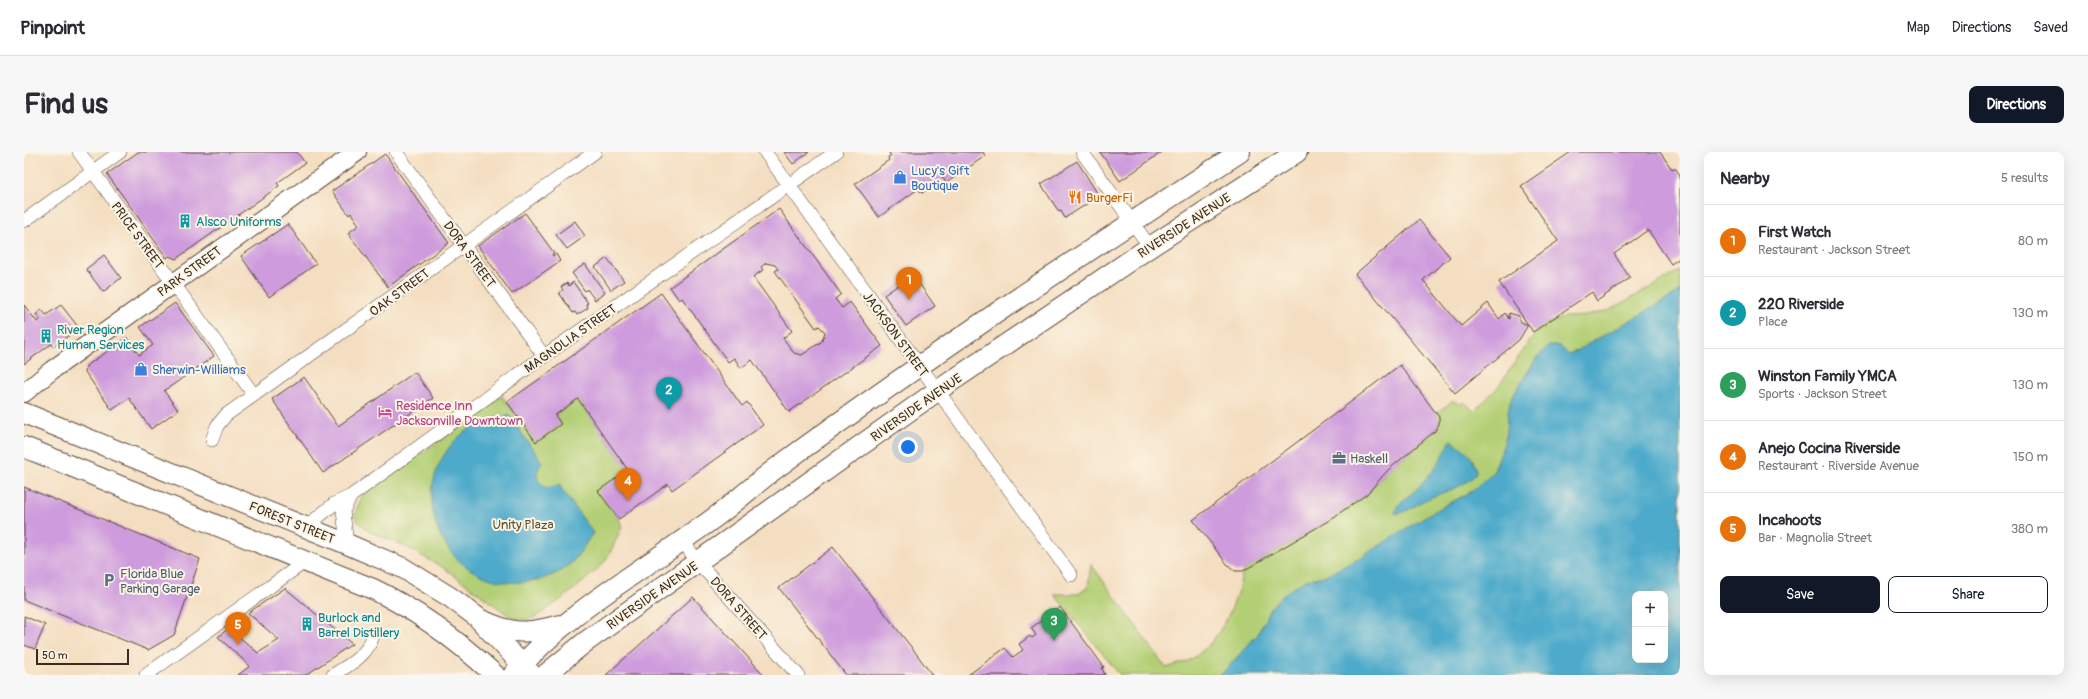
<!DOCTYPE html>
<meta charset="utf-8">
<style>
body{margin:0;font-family:Pangolin,sans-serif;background:#f7f7f7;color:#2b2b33}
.controls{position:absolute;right:12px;bottom:12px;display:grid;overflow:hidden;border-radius:8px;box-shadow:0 4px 16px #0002}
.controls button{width:36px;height:36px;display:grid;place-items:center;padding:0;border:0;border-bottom:1px solid #e1e1e2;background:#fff;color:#2b2b33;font:20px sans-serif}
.scale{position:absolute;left:12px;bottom:10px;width:93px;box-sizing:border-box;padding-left:4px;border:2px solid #3b2a1e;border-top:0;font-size:11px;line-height:14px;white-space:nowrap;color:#3b2a1e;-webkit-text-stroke:3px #fcf5e5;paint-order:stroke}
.you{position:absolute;left:884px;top:295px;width:14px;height:14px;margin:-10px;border:3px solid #fff;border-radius:50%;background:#1a73e8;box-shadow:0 0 0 6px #1a73e833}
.badge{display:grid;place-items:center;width:26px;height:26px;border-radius:50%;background:#111827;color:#fff;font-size:13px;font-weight:700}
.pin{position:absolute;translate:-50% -33px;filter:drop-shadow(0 1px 2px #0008)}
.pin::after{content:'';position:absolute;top:21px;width:14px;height:12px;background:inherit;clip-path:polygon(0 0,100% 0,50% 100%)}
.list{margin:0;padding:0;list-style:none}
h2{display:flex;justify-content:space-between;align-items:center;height:52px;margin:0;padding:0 16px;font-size:17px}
h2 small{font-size:13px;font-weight:400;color:#7c7c81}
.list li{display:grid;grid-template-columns:26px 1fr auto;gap:12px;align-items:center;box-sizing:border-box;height:72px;padding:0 16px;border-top:1px solid #e1e1e2}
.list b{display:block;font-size:15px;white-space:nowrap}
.list p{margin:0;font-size:13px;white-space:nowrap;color:#7c7c81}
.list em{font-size:13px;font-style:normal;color:#7c7c81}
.actions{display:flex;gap:8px;padding:12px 16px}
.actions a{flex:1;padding:9px 0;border:1px solid #111827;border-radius:8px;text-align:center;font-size:14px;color:#111827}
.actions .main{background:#111827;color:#fff}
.map{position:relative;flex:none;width:1656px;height:523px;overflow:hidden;border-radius:8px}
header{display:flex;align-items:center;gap:24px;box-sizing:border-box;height:56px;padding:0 20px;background:#fff;border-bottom:1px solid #e1e1e2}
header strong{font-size:19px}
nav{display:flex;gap:22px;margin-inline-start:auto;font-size:14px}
.intro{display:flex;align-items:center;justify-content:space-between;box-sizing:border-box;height:96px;padding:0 24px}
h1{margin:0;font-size:28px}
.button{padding:10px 18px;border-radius:8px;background:#111827;color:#fff;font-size:14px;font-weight:700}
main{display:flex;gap:24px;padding:0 24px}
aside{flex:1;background:#fff;border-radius:8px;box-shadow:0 4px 16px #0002}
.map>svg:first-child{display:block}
.green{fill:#b3cf75;stroke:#777c4a}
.water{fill:#4daacb;stroke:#446a74;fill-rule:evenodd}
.building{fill:#ce9bdd;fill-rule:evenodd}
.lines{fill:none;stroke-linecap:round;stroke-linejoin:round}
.street-casing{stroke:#574536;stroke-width:14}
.secondary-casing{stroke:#574536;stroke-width:20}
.primary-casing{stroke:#574536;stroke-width:22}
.street{stroke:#fff;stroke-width:13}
.secondary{stroke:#fff;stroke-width:18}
.primary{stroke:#fff;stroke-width:20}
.labels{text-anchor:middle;stroke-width:4;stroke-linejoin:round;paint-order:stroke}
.shop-label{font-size:13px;fill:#366cbe;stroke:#fcf5e5;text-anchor:start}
.food-label{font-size:13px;fill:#c56008;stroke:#fcf5e5;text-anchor:start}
.culture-label{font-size:13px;fill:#0d838f;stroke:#fcf5e5;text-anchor:start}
.street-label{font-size:13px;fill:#3b2a1e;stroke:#fcf5e5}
.hotel-label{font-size:13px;fill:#b23c85;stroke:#fcf5e5;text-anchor:start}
.service-label{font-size:13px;fill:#4e5e75;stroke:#fcf5e5;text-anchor:start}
.park-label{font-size:13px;fill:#595334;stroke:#fcf5e5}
</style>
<header>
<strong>Pinpoint</strong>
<nav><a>Map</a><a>Directions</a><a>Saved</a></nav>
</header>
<div class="intro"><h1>Find us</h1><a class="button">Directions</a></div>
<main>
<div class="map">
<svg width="1656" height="523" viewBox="0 0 1656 523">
<rect width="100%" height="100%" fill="#fcf5e5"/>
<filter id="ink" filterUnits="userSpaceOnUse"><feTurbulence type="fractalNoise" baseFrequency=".025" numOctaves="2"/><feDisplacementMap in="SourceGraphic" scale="8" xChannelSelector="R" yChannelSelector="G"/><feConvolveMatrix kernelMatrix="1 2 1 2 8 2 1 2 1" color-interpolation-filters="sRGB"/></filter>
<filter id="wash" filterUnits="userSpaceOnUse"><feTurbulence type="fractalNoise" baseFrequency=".012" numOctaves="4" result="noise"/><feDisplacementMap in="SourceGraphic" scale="16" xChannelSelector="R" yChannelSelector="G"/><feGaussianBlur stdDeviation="0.9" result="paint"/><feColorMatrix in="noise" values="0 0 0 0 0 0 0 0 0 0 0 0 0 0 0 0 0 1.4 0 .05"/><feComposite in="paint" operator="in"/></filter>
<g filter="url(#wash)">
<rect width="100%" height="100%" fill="#f4dec1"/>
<path class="green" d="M 1656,119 L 1656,140 L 1545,203 L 1536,194 L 1525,194 L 1514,204 L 1487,247 L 1484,260 L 1481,289 L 1470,319 L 1447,340 L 1405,362 L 1331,409 L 1300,424 L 1281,428 L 1247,455 L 1234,482 L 1197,523 L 1096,523 L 1030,442 L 1054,442 L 1064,435 L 1067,412 L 1142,516 C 1150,513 1161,511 1168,507 C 1198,487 1212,452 1219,419 L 1257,396 L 1283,382 L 1343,342 L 1364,318 L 1411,279 L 1415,271 L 1412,261 L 1429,249 L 1437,252 L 1440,250 L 1450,259 L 1473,236 L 1512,180 L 1524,171 L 1541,165 L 1562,164 L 1586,158 Z
M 478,244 L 512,290 L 537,272 L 531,263 L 554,247 L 604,318 L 575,339 L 595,367 L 598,375 C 592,386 588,399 581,409 C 572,421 520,463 506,467 C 499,469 494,467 487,465 L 420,416 L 382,395 L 345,379 L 332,368 L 331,361 L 338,344 Z"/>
<path class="water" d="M 1656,140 L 1656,523 L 1197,523 L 1234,482 L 1247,455 L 1258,443 L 1281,428 L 1300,424 L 1331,409 L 1405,362 L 1447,340 L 1470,319 L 1481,289 L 1484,260 L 1487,247 L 1514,204 L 1525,194 L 1536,194 L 1545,203 ZM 1611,442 L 1641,442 L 1641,508 L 1611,508 Z
M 485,263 L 518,310 C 511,321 511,328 522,336 L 535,333 L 569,381 C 561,392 554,406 543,415 C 532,423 520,427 507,429 C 423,444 372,340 438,282 C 451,271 469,268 485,263 Z
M 1427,288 C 1440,297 1452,305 1452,322 C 1438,337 1417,340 1399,349 C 1390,354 1380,363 1371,361 C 1372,350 1386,344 1393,337 C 1407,322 1419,306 1427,288 Z"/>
<g id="blocks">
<path class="building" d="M 114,0 L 273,0 L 281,11 L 253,31 L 255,34 L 152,107 L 145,104 L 143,106 L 83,22 Z
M 760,0 L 785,0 L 769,12 Z
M 864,0 L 959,0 L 961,4 L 922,31 L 919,26 L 898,41 L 894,37 L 855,65 L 831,32 L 865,8 L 864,5 L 867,3 Z
M 1076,0 L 1138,0 L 1096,29 Z
M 1547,0 L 1636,0 L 1647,16 L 1652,17 L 1656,23 L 1656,106 L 1647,112 L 1624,78 L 1590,102 L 1606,126 L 1573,149 L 1568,140 L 1509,180 L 1475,130 L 1534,89 L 1497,34 Z
M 361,2 L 425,91 L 364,135 L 324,81 L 335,73 L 327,61 L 325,63 L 308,39 Z
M 1053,9 L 1075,44 L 1041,66 L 1037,59 L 1035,60 L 1017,32 Z
M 755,57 L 817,142 L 811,147 L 818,156 L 826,150 L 858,194 L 765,260 L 728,208 L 717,216 L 710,206 L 704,210 L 658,146 L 655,148 L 646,135 ZM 742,111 L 751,113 L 754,117 L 751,119 L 792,176 L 795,174 L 801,180 L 798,189 L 778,203 L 770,201 L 759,186 L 768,179 L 729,125 L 739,118 L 737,115 Z
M 501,61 L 530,101 L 528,102 L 529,104 L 532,102 L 536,109 L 488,142 L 454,94 Z
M 1395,68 L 1426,105 L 1399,128 L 1437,174 L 1464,151 L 1475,167 L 1481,161 L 1485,167 L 1485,161 L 1495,164 L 1495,169 L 1504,173 L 1495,188 L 1431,241 L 1331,122 Z
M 551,69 L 561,84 L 543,97 L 532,83 Z
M 264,72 L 292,112 L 245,145 L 217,104 Z
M 80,103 L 97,126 L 79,140 L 62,117 Z
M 583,106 L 600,129 L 587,138 L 571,115 Z
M 561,112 L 581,141 L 571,148 L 563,137 L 561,139 L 548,121 Z
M 889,123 L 911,154 L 882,174 L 860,143 Z
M 549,130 L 564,151 L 562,152 L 564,156 L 553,163 L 551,160 L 549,161 L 535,141 L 539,138 L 537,135 L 543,131 L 545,134 Z
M 637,141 L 718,254 L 723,250 L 739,273 L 648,338 L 644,332 L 595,367 L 574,339 L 604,318 L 554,247 L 531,263 L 537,272 L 512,290 L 483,250 Z
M 151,151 L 190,204 L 140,239 L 154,258 L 127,277 L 105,246 L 88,258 L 61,220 L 62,214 L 103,186 L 115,203 L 129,193 L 116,175 Z
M 0,153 L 13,170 L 16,168 L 12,162 L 18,158 L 22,163 L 37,153 L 55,176 L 29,195 L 27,192 L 0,212 Z
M 1376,213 L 1415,265 L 1415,272 L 1411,279 L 1364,318 L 1343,342 L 1304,369 L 1219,419 L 1211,419 L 1203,412 L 1169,368 Z
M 391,220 L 409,246 L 299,321 L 248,247 L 280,225 L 314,274 Z
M 0,335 L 176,407 L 150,483 L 124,498 L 0,448 Z
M 809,395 L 891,500 L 908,523 L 822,523 L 755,436 Z
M 261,436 L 328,492 L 282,523 L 214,523 L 226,514 L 194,485 L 205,476 L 234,501 L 255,488 L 224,461 Z
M 669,445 L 740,523 L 582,523 Z
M 1036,455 L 1080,515 L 1078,516 L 1081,523 L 944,523 L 981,496 L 989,505 L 999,498 L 995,492 L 1006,484 L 1008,486 L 1012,483 L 1007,476 Z
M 0,464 L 21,473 L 11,497 L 0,493 Z"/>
</g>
</g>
<g filter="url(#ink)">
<use href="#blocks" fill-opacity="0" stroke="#574536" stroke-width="1"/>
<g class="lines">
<g class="street-casing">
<path id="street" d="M 55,0 L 230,243
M 372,0 L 520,204
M 741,0 L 1047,423
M 1058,0 L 1126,95
M 0,69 L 96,0
M 188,288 L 193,274 L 202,263 L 571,0
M 282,375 L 310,352 L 327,344 L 520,204 L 812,0
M 658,388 L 674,410 L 774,523
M 323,392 L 319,359 L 327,344
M 122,523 L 282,409
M 309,523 C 325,513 343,504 349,484"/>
</g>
<g class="secondary-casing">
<path id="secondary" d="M 0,241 L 28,218 L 333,0"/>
</g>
<g class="primary-casing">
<path id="primary" d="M 0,261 L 323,392 L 379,416 L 426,445 L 453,465 L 507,522
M 0,295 L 349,437 C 395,459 434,489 471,523
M 460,469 C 493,484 503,481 537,473
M 489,523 C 546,456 625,415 694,363 C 714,348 731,332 751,317 C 902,206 1058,102 1216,0
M 521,523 L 560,491 L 913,239 L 1126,95 L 1273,0"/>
</g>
<use href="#street" class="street"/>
<use href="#secondary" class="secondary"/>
<use href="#primary" class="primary"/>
</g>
</g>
<defs>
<g id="shop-bare" transform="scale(1.08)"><path d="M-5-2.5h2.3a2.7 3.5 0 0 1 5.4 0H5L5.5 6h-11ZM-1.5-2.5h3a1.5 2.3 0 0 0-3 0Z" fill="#3f7fe0" stroke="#fcf5e5" stroke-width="2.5" paint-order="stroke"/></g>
<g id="restaurant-bare" transform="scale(1.08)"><path d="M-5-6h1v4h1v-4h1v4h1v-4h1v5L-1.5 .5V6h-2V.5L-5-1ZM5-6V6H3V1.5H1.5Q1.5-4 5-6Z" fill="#e8710a" stroke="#fcf5e5" stroke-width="2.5" paint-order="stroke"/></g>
<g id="building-bare" transform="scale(1.08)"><path d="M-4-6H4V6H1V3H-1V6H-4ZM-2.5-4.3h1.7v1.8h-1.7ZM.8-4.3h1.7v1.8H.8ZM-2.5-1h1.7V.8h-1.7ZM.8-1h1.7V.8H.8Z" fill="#0f9aa8" stroke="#fcf5e5" stroke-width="2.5" paint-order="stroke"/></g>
<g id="hotel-bare" transform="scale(1.08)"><path d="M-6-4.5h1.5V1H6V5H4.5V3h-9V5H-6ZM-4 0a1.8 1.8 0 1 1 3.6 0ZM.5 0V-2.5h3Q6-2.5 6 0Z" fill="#d1479c" stroke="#fcf5e5" stroke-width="2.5" paint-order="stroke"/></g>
<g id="office-bare" transform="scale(1.08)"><path d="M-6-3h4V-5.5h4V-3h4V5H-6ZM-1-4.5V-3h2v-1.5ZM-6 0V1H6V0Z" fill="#5c6f8a" stroke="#fcf5e5" stroke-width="2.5" paint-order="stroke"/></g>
<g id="parking-bare" transform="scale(1.08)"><path d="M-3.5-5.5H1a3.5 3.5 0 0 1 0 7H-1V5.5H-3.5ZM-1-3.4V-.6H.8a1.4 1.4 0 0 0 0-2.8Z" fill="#5c6f8a" stroke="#fcf5e5" stroke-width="2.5" paint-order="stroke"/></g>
</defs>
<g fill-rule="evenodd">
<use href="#shop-bare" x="876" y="25"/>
<use href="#restaurant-bare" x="1051" y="45"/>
<use href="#building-bare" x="161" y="69"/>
<use href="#building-bare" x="22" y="184"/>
<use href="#shop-bare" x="117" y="217"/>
<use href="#hotel-bare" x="361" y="260"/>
<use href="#office-bare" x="1315" y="306"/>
<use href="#parking-bare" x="85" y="428"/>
<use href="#building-bare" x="283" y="472"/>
</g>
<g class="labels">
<g class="shop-label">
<text x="887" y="23">Lucy's Gift<tspan x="887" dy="15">Boutique</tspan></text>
<text x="128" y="222">Sherwin-Williams</text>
</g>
<g class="food-label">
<text x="1062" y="50">BurgerFi</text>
</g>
<g class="culture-label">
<text x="172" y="74">Alsco Uniforms</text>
<text x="33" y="182">River Region<tspan x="33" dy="15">Human Services</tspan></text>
<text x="294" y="470">Burlock and<tspan x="294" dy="15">Barrel Distillery</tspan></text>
</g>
<g class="street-label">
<text transform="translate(1160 73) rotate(-33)" y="5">RIVERSIDE AVENUE</text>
<text transform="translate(114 83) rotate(54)" y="5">PRICE STREET</text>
<text transform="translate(446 102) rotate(54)" y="5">DORA STREET</text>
<text transform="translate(165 119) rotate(-36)" y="5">PARK STREET</text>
<text transform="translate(375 140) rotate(-36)" y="5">OAK STREET</text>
<text transform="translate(872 182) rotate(54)" y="5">JACKSON STREET</text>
<text transform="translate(546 186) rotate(-35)" y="5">MAGNOLIA STREET</text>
<text transform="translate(892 255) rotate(-35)" y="5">RIVERSIDE AVENUE</text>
<text transform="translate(268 370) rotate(22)" y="5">FOREST STREET</text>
<text transform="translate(628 443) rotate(-35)" y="5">RIVERSIDE AVENUE</text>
<text transform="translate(715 456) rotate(49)" y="5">DORA STREET</text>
</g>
<g class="hotel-label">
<text x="372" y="258">Residence Inn<tspan x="372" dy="15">Jacksonville Downtown</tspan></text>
</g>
<g class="service-label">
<text x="1326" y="311">Haskell</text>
<text x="96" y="426">Florida Blue<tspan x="96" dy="15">Parking Garage</tspan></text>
</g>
<g class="park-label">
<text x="499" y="377">Unity Plaza</text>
</g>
</g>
</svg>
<div class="controls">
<button>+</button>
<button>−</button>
</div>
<div class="scale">50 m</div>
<div class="you"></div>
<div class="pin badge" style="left:885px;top:148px;background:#e8710a">1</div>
<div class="pin badge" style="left:645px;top:258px;background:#0f9aa8">2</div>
<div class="pin badge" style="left:1030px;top:489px;background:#2e9e5b">3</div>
<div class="pin badge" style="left:604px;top:349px;background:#e8710a">4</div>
<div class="pin badge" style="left:214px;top:493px;background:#e8710a">5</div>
</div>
<aside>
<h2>Nearby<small>5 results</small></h2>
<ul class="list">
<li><span class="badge" style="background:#e8710a">1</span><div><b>First Watch</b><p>Restaurant · Jackson Street</p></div><em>80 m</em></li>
<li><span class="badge" style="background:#0f9aa8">2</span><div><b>220 Riverside</b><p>Place</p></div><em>130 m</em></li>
<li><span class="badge" style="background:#2e9e5b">3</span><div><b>Winston Family YMCA</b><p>Sports · Jackson Street</p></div><em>130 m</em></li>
<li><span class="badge" style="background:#e8710a">4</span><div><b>Anejo Cocina Riverside</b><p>Restaurant · Riverside Avenue</p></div><em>150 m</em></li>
<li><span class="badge" style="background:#e8710a">5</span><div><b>Incahoots</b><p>Bar · Magnolia Street</p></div><em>380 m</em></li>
</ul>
<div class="actions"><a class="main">Save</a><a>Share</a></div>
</aside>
</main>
